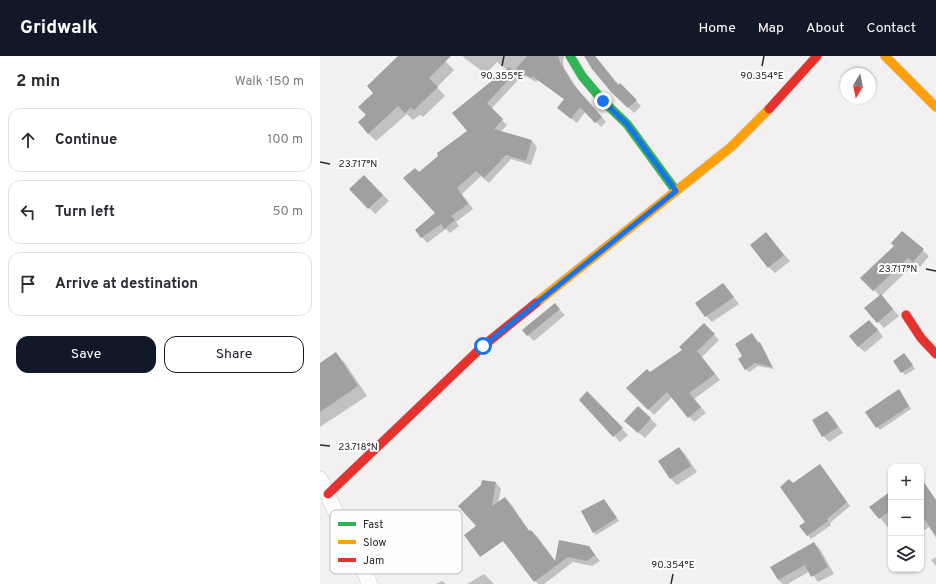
<!DOCTYPE html>
<meta charset="utf-8">
<style>
body{margin:0;font-family:Overpass,sans-serif;background:#f7f7f7;color:#2b2b33}
.controls{position:absolute;right:12px;bottom:12px;display:grid;overflow:hidden;border-radius:8px;box-shadow:0 1px 3px #0004}
.controls button{width:36px;height:36px;display:grid;place-items:center;padding:0;border:0;border-bottom:1px solid #e1e1e2;background:#fff;color:#2b2b33;font:20px sans-serif}
.compass{position:absolute;left:520px;top:12px;width:36px;height:36px;border-radius:50%;background:#fff;box-shadow:0 1px 3px #0004;rotate:190deg}
.stop{position:absolute;width:12px;height:12px;margin:-9px;border:3px solid #1a73e8;border-radius:50%;background:#fff}
.stop.end{background:#1a73e8;border-color:#fff;box-shadow:0 1px 4px #0008}
.list{margin:0;padding:0;list-style:none}
h2{display:flex;justify-content:space-between;align-items:center;height:52px;margin:0;padding:0 16px;font-size:17px}
h2 small{font-size:13px;font-weight:400;color:#7c7c81}
.list li{display:grid;grid-template-columns:26px 1fr auto;gap:12px;align-items:center;box-sizing:border-box;height:64px;margin:0 8px 8px;padding:0 8px;border:1px solid #e1e1e2;border-radius:12px}
.list b{display:block;font-size:15px;white-space:nowrap}
.list em{font-size:13px;font-style:normal;color:#7c7c81}
.actions{display:flex;gap:8px;padding:12px 16px}
.actions a{flex:1;padding:9px 0;border:1px solid #111827;border-radius:12px;text-align:center;font-size:14px;color:#111827}
.actions .main{background:#111827;color:#fff}
.icon{flex:none;width:22px;height:22px;fill:none;stroke:currentColor;stroke-width:2;stroke-linecap:round;stroke-linejoin:round}
.map{position:relative;flex:none;width:616px;height:528px;overflow:hidden}
header{display:flex;align-items:center;gap:24px;box-sizing:border-box;height:56px;padding:0 20px;background:#111827;color:#fff}
header strong{font-size:19px}
nav{display:flex;gap:22px;margin-inline-start:auto;font-size:14px}
main{display:flex}
aside{flex:1;background:#fff}
.map>svg:first-child{display:block}
.shadow{fill:#0003}
.building{fill:#a29fa1}
.lines{fill:none;stroke-linecap:round;stroke-linejoin:round}
.street-casing{stroke:#cecbcd;stroke-width:16}
.fast-casing{stroke:#cecbcd;stroke-width:10}
.slow-casing{stroke:#cecbcd;stroke-width:10}
.jam-casing{stroke:#cecbcd;stroke-width:10}
.street{stroke:#fdfdfd;stroke-width:15}
.fast{stroke:#30b455;stroke-width:9}
.slow{stroke:#ff9f0a;stroke-width:9}
.jam{stroke:#e5322d;stroke-width:9}
.route{stroke:#1a73e8;stroke-width:5}
.ticks{fill:none;stroke:#292728;stroke-width:1.5}
.key{fill:#fffdfe;stroke:#bfbdbe;stroke-width:1}
.key-label{font-size:11px;fill:#292728}
.ticks-label{font-size:10px;text-anchor:middle;fill:#292728;stroke:#fffdfe;stroke-width:4;stroke-linejoin:round;paint-order:stroke}
</style>
<header>
<strong>Gridwalk</strong>
<nav><a>Home</a><a>Map</a><a>About</a><a>Contact</a></nav>
</header>
<main>
<aside>
<h2>2 min<small>Walk · 150 m</small></h2>
<ul class="list">
<li><svg class="icon" aria-label="ahead" viewBox="0 0 24 24"><path d="M12 20V5M6 11l6-6 6 6"/></svg><div><b>Continue</b></div><em>100 m</em></li>
<li><svg class="icon" aria-label="left" viewBox="0 0 24 24"><path d="M17 20v-9H6M10 6l-5 5 5 5"/></svg><div><b>Turn left</b></div><em>50 m</em></li>
<li><svg class="icon" aria-label="arrive" viewBox="0 0 24 24"><path d="M6 21V4h12l-3 4 3 4H6"/></svg><div><b>Arrive at destination</b></div></li>
</ul>
<div class="actions"><a class="main">Save</a><a>Share</a></div>
</aside>
<div class="map">
<svg width="616" height="528" viewBox="0 0 616 528">
<rect width="100%" height="100%" fill="#f3f0f2"/>
<path class="shadow" d="M 80,0 L 120,0 L 134,14 L 117,31 L 125,40 L 103,61 L 100,59 L 93,64 L 87,58 L 56,85 L 48,77 L 48,60 L 54,37 Z
M 142,0 L 244,0 L 243,6 L 244,12 L 258,34 L 286,66 L 281,71 L 266,55 L 257,67 L 238,52 L 245,44 L 218,24 L 216,26 L 206,20 L 202,25 L 199,23 L 171,53 L 187,69 L 181,76 L 212,85 L 217,91 L 211,109 L 191,103 L 169,127 L 161,120 L 142,138 L 153,153 L 136,166 L 139,170 L 130,177 L 126,173 L 107,187 L 96,174 L 116,157 L 100,117 L 148,75 L 187,14 L 177,6 L 166,18 Z
M 265,0 L 275,0 L 299,29 L 300,28 L 321,50 L 314,57 L 293,36 Z
M 44,120 L 69,145 L 55,158 L 31,133 Z
M 582,176 L 609,200 L 600,211 L 595,207 L 561,240 L 579,260 L 564,272 L 546,252 L 560,240 L 542,222 L 575,190 Z
M 446,178 L 470,205 L 455,217 L 449,211 Z
M 403,228 L 419,248 L 392,266 L 386,260 Z
M 235,249 L 245,259 L 214,285 L 208,279 Z
M 384,268 L 399,284 L 382,301 L 400,324 L 374,343 L 386,357 L 374,366 L 352,341 L 334,359 L 308,332 L 364,294 Z
M 556,271 L 563,281 L 545,296 L 538,290 Z
M 432,278 L 442,290 L 454,313 L 438,310 L 429,316 L 426,313 L 424,300 Z
M 16,298 L 25,307 L 47,340 L 0,371 L 0,308 Z
M 587,301 L 595,313 L 585,319 L 574,305 Z
M 579,334 L 591,353 L 560,374 L 557,371 Z
M 267,337 L 308,379 L 300,386 L 260,344 Z
M 318,351 L 337,369 L 325,382 L 312,371 Z
M 507,356 L 513,362 L 523,377 L 509,386 L 503,380 Z
M 359,392 L 365,398 L 377,416 L 357,429 L 351,423 L 339,405 Z
M 500,409 L 530,450 L 510,467 L 511,469 L 491,483 L 488,479 L 487,466 L 473,428 Z
M 176,427 L 181,433 L 178,447 L 185,442 L 191,448 L 210,476 L 211,475 L 217,480 L 236,506 L 269,491 L 280,505 L 272,510 L 253,506 L 224,528 L 218,528 L 165,462 Z
M 603,427 L 616,444 L 616,482 L 609,471 L 601,477 L 601,428 Z
M 571,436 L 571,475 L 551,451 Z
M 284,444 L 299,465 L 276,479 L 274,476 Z
M 494,487 L 500,493 L 514,518 L 498,526 L 490,515 L 468,528 L 463,528 L 458,524 Z
M 616,501 L 616,510 L 611,504 Z
M 164,518 L 174,528 L 147,528 Z
M 122,525 L 126,528 L 116,528 Z"/>
<path class="building" d="M 78,0 L 131,0 L 109,22 L 118,31 L 94,54 L 91,51 L 85,57 L 78,50 L 48,78 L 38,66 L 46,59 L 38,51 L 53,37 L 47,30 Z
M 207,0 L 238,0 L 240,6 L 253,28 L 282,61 L 275,67 L 260,51 L 251,63 L 237,52 L 244,43 L 212,20 L 211,22 L 196,13 Z
M 264,0 L 275,0 L 298,29 L 300,27 L 317,44 L 308,52 L 292,37 L 272,13 Z
M 189,11 L 195,17 L 167,47 L 183,63 L 174,73 L 212,84 L 206,105 L 186,99 L 164,122 L 156,115 L 137,132 L 148,148 L 131,160 L 135,164 L 124,173 L 121,168 L 101,182 L 95,174 L 115,157 L 83,122 L 95,112 L 99,116 L 118,100 L 117,97 L 147,75 L 132,57 Z
M 44,119 L 63,139 L 48,153 L 29,133 Z
M 582,175 L 604,193 L 593,206 L 588,202 L 553,235 L 540,222 L 574,190 L 571,187 Z
M 446,176 L 464,199 L 448,212 L 430,189 Z
M 403,227 L 414,241 L 385,261 L 375,247 Z
M 561,238 L 573,253 L 557,267 L 544,252 Z
M 235,247 L 240,253 L 207,280 L 202,274 Z
M 549,264 L 558,274 L 538,291 L 529,280 Z
M 384,267 L 395,278 L 377,295 L 395,318 L 369,337 L 381,351 L 368,362 L 347,336 L 328,354 L 306,332 L 327,313 L 330,316 L 362,294 L 359,291 Z
M 432,277 L 438,287 L 440,286 L 452,311 L 435,307 L 425,314 L 418,303 L 422,300 L 415,288 Z
M 16,296 L 38,330 L 0,356 L 0,307 Z
M 584,297 L 593,309 L 581,317 L 573,305 Z
M 579,333 L 589,350 L 556,372 L 545,356 Z
M 267,335 L 303,372 L 293,381 L 259,344 Z
M 318,350 L 331,362 L 318,377 L 304,365 Z
M 507,355 L 518,371 L 502,381 L 492,364 Z
M 359,391 L 371,410 L 350,423 L 338,405 Z
M 500,408 L 527,446 L 507,463 L 508,465 L 487,480 L 479,470 L 485,466 L 460,431 L 469,423 L 473,427 Z
M 601,422 L 616,444 L 616,480 L 601,458 Z
M 162,424 L 176,426 L 172,450 L 185,441 L 209,475 L 211,474 L 235,505 L 239,484 L 269,490 L 275,499 L 267,505 L 248,501 L 214,526 L 183,485 L 160,501 L 144,479 L 156,470 L 138,450 L 161,429 Z
M 571,435 L 571,454 L 559,463 L 549,451 Z
M 284,443 L 297,462 L 273,477 L 261,455 Z
M 494,486 L 508,511 L 491,521 L 485,509 L 458,524 L 450,511 Z"/>
<g class="lines">
<g class="street-casing">
<path id="street" d="M 0,423 L 50,528"/>
</g>
<g class="fast-casing">
<path id="fast" d="M 250,0 L 262,20 L 283,45 L 307,68 L 356,135"/>
</g>
<g class="slow-casing">
<path id="slow" d="M 565,0 L 616,51
M 216,247 L 411,91 L 449,53"/>
</g>
<g class="jam-casing">
<path id="jam" d="M 449,53 L 497,0
M 586,259 L 601,282 L 616,298
M 8,438 L 163,290 L 216,247"/>
</g>
<use href="#street" class="street"/>
<use href="#fast" class="fast"/>
<use href="#slow" class="slow"/>
<use href="#jam" class="jam"/>
</g>
<g class="lines">
<path class="route" d="M 163,290 L 356,135 L 307,68 L 283,45"/>
</g>
<path class="ticks" d="M 182,10 L 184,0M 442,10 L 444,0M 0,106 L 10,108M 606,213 L 616,215M 0,389 L 10,390M 351,528 L 353,518"/>
<rect x="10" y="454" width="132" height="64" rx="6" class="key"/>
<rect x="18" y="466" width="18" height="4" fill="#30b455"/>
<rect x="18" y="484" width="18" height="4" fill="#ff9f0a"/>
<rect x="18" y="502" width="18" height="4" fill="#e5322d"/>
<g class="key-label">
<text x="43" y="472">Fast</text>
<text x="43" y="490">Slow</text>
<text x="43" y="508">Jam</text>
</g>
<g class="ticks-label">
<text x="182" y="23">90.355°E</text>
<text x="442" y="23">90.354°E</text>
<text x="38" y="111">23.717°N</text>
<text x="578" y="216">23.717°N</text>
<text x="38" y="394">23.718°N</text>
<text x="353" y="512">90.354°E</text>
</g>
</svg>
<div class="controls">
<button>+</button>
<button>−</button>
<button><svg class="icon" aria-label="layers" viewBox="0 0 24 24"><path d="M12 4l9 5-9 5-9-5zM3 14l9 5 9-5"/></svg></button>
</div>
<svg class="compass" viewBox="-18 -18 36 36"><path d="M0-13l5 13h-10z" fill="#e53935"/><path d="M0 13l5-13h-10z" fill="#7c7c81"/></svg>
<div class="stop" style="left:163px;top:290px"></div>
<div class="stop end" style="left:283px;top:45px"></div>
</div>
</main>
